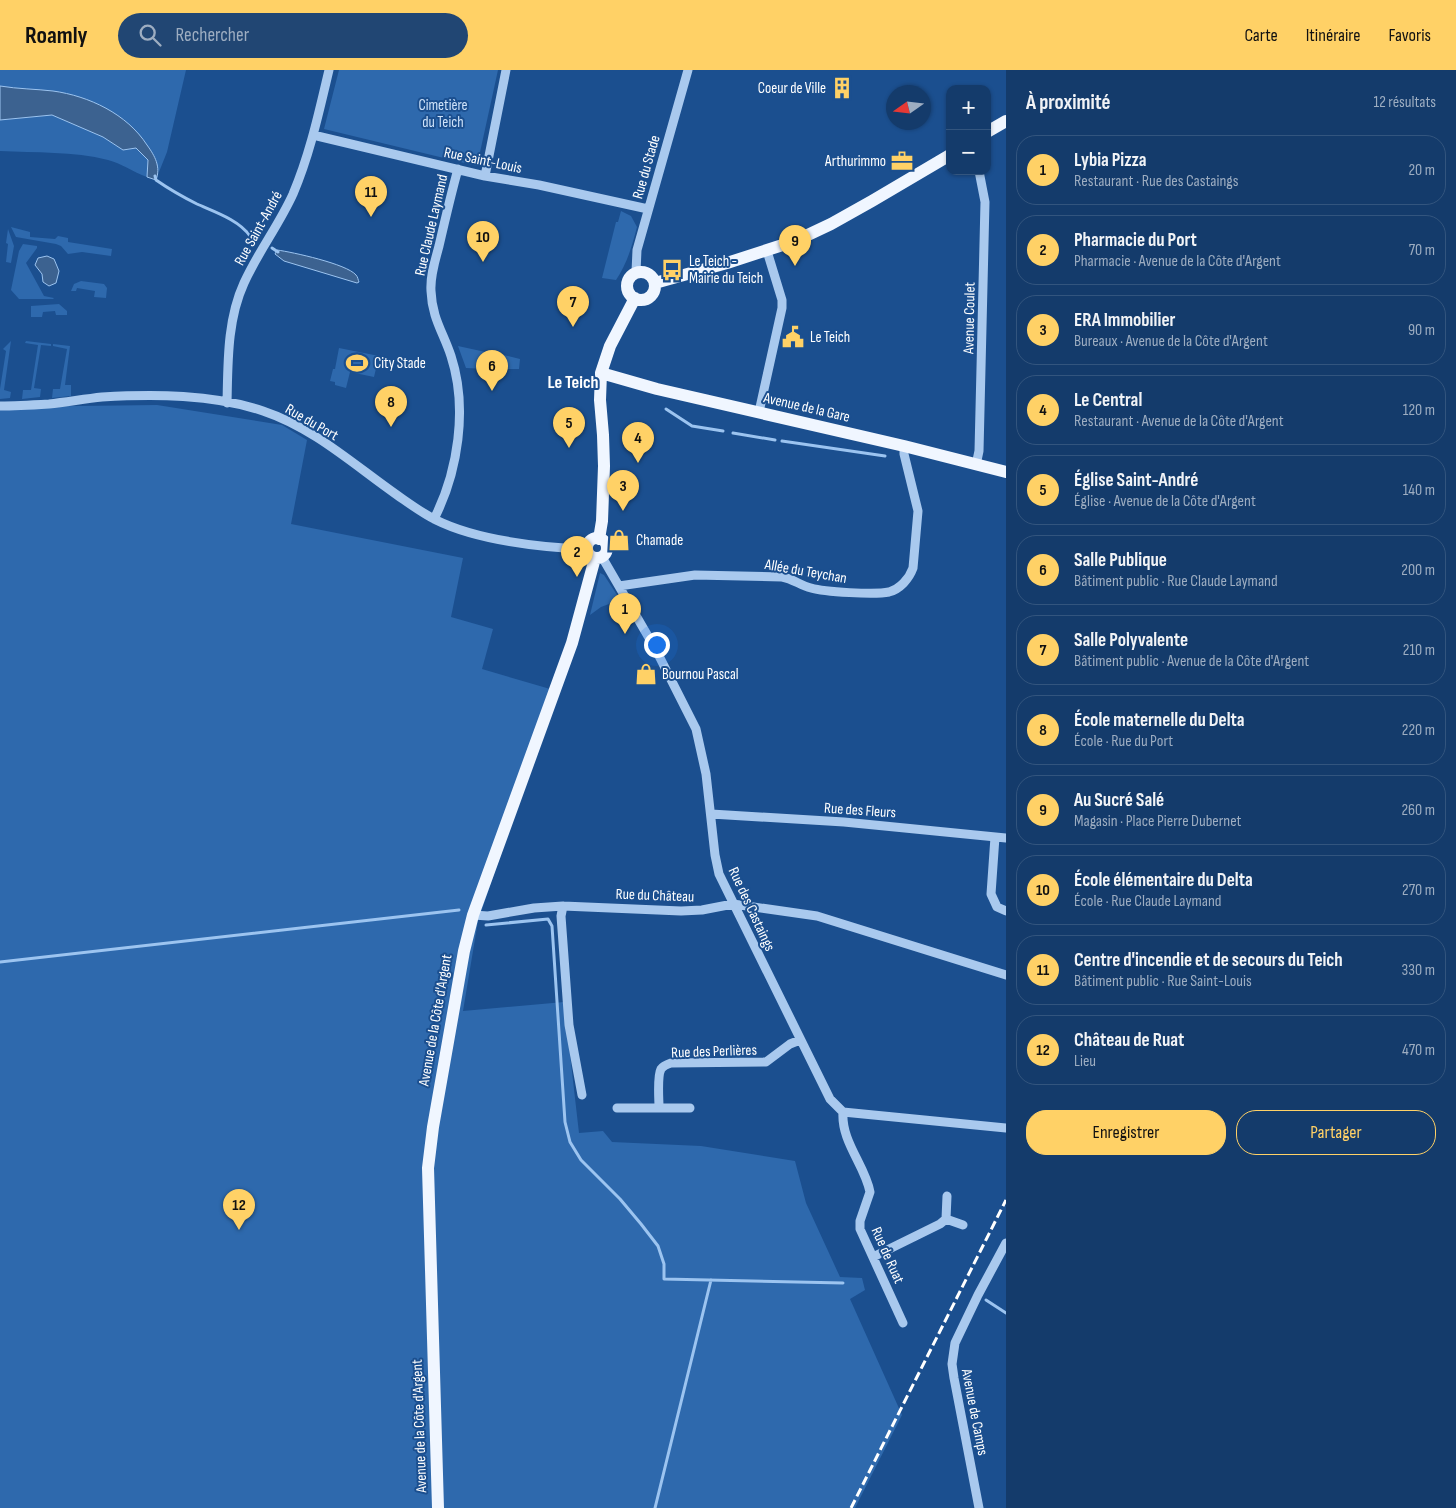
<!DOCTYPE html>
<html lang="fr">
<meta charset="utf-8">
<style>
body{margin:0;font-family:"Sofia Sans Condensed",sans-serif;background:#214673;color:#f1f3f6}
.controls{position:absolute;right:15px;top:15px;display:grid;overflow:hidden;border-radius:10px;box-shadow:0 1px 4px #0004}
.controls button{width:45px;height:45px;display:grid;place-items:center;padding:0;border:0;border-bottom:1px solid #33557e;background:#143b6b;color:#f1f3f6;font:25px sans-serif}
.compass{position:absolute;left:886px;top:15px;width:45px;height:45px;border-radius:50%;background:#143b6b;box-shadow:0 1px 4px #0004;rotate:256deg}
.you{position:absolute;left:656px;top:574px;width:18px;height:18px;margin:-12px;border:4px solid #fff;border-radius:50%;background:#1a73e8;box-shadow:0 0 0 8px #1a73e833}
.badge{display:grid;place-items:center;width:32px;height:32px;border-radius:50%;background:#ffd166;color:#111;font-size:16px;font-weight:700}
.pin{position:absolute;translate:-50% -41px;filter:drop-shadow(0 1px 2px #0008)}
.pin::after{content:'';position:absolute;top:26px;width:18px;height:15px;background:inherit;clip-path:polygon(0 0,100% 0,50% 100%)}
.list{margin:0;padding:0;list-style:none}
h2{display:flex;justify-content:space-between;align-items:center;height:65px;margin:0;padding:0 20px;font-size:21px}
h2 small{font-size:16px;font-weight:400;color:#9dadc1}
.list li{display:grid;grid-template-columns:32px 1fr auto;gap:15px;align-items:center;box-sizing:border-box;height:70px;margin:0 10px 10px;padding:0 10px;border:1px solid #33557e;border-radius:20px}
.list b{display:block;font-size:19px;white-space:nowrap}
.list p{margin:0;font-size:16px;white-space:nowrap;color:#9dadc1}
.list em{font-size:16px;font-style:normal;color:#9dadc1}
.actions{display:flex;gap:10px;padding:15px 20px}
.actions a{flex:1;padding:11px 0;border:1px solid #ffd166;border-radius:20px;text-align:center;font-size:18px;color:#ffd166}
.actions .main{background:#ffd166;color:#111}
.icon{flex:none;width:28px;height:28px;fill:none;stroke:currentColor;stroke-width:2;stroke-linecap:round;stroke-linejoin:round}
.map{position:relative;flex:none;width:1006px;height:1438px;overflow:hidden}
header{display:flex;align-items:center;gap:30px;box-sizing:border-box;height:70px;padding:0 25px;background:#ffd166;color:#111}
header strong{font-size:24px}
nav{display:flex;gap:28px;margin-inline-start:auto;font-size:18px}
.search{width:350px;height:45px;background:#214673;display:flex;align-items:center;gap:12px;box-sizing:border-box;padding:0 18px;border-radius:28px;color:#9dadc1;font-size:19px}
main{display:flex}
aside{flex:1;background:#143b6b}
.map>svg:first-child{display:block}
.green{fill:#2e69ad}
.water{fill:#3c6290;stroke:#9cc4f0}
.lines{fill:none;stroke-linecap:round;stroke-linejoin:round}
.stream{stroke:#9cc4f0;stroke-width:3}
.minor{stroke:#a9c9ee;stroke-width:9}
.major{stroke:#f0f6ff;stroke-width:12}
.rail{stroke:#fff;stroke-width:3;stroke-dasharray:9 4;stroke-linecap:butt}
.labels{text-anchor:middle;stroke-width:4;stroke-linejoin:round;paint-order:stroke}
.poi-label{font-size:15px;fill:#fff;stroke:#1b4f8f;text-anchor:start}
.park-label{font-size:15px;fill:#cfe3fa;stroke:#1b4f8f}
.street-label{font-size:15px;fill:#fff;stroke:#1b4f8f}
.quarter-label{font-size:18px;font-weight:bold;fill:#fff;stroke:#1b4f8f}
</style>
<header>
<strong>Roamly</strong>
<div class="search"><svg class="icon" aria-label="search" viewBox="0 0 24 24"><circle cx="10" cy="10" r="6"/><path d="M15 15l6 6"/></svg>Rechercher</div>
<nav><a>Carte</a><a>Itinéraire</a><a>Favoris</a></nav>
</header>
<main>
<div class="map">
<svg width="1006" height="1438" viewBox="0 0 1006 1438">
<rect width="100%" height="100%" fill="#1b4f8f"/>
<path class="green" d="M 0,0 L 186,0 L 167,82 L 159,102 C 145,55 101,29 54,22 C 47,20 39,21 31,21 C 21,20 10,18 0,16 Z
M 339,0 L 498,0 L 477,96 L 324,59 Z
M 52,45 L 103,67 L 123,80 L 136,78 L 148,90 L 147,107 C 133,102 121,93 108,90 C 73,81 36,83 0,81 L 0,50 Z
M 621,141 L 631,146 L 637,157 C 632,176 627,194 616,210 L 602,208 L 616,152 L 618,152 Z
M 11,157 L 30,162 L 30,167 L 55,169 L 58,166 L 68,168 L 68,172 L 112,179 L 111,186 L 82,182 L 68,184 L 61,176 L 56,174 L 16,167 Z
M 8,159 L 14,176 L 11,193 L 6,192 L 8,174 L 6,173 Z
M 23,174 L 37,176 L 37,178 L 26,193 L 44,226 L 54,228 L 53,229 L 19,229 L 11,220 L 19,181 Z
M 81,211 L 104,214 L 107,218 L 106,228 L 94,227 L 95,221 L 77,218 L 76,221 L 71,221 L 74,214 Z
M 59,234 L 67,241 L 67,245 L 56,245 L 55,241 L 43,242 L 42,247 L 31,247 L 31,236 Z
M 11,271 L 4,320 L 11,322 L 10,328 L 0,329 L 0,319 L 6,281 L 3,279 Z
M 26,271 L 51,274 L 51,276 L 41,275 L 34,318 L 41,319 L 40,327 L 22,329 L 23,320 L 31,320 L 38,275 L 25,273 Z
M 53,274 L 70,276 L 65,315 L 71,315 L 71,326 L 52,328 L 53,319 L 60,319 L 67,279 L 53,276 Z
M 458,276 L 490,283 L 487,299 L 466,298 Z
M 339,278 L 379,286 L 374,307 L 350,302 L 346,318 L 335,315 L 335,312 L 330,311 L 333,299 L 335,299 Z
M 495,283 L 520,289 L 519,299 L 493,299 Z
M 157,335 L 282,355 L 307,370 L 291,454 L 463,488 L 451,547 L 493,559 L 482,599 L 557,621 L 478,851 L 463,941 L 564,932 L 579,1063 L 603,1061 L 612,1072 L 701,1076 L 795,1091 L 806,1133 L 840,1207 L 862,1208 L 865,1220 L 850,1229 L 902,1345 L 855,1438 L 0,1438 L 0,337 Z
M 600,503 L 604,505 L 619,528 L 609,534 L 601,537 L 590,545 Z"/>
<path class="water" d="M 0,16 C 18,19 36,19 53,21 C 89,26 127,44 147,75 C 155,86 161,97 156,110 L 147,107 L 148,90 L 136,78 L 123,80 L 103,67 L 52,45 L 0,50 Z
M 277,180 C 292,182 347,194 356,205 C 358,207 358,210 359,212 L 357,213 L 284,191 L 275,184 Z
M 47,186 L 54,189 L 59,201 L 56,213 L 49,216 L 43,212 L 42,204 L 35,195 L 38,188 Z"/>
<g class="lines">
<path class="stream" d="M 155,106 L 156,110 C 169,119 183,127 197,134 C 215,142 239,150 250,166
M 272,178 L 278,182
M 666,339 L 692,356 L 723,361
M 733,363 L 775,370
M 782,371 L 885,386
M 486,855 L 548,849 L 552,856 L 565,1052 L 570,1072 L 581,1090 L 620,1129 L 641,1154 L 658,1176 L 664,1194 L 664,1209 L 843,1213
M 0,892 L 459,840
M 986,1230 L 1006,1243
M 655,1438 L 711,1210"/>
<path class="minor" d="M 313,65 L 485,106 L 539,115 L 648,139
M 485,106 L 506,0
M 636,202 L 637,180 L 688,0
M 227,333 C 228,293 227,250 244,213 C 258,182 279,155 293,124 C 310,84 319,42 329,0
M 0,336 C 16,336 33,335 49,334 C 67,332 84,329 102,327 C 154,324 213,324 263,341 C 314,358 354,395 397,425 C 410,434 422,443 436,450 C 476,470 542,478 587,479
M 759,342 L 782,238 L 782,230 L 767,181
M 976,395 L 979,381 L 985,132 L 979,101
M 434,449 C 458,402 468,338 451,286 C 443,262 432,248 431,221 C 430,206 435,191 439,176 C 445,150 451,124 458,99
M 602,487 L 656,580 L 696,659 L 706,704 L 715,785 L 719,804 L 830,1029 L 843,1042 L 1006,1058
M 619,516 L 695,505 L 782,507 C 793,509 800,515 811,518 C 824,522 875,525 889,522 C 900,519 909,509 913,498 L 918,441 L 904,384 L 904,376
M 711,744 L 844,752 L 1006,768
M 995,767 L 991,824 L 997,837 L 1006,841
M 563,836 L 561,846 L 569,955 L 582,1025
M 473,845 L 488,846 L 534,838 L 563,836 L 681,841 L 702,840 L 733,834 L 817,846 L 1006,905
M 659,1037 C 659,1029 657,1006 661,999 C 663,996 668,994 671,993 L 766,992 L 790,974 L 800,970
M 617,1038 L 690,1038
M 843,1042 C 841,1072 865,1095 870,1122 L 860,1151 L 860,1159 L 903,1253
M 946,1149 L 963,1155
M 873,1187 L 940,1154 L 946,1149 L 947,1126
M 979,1438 L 954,1308 L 952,1294 L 955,1273 L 978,1225 L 1006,1173"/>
<path class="major" d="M 987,62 L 1006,51
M627 216a14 14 0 1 1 28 0a14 14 0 1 1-28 0Z
M 655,213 L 727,193 L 795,171 L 831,154 L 872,131 L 950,85
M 601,303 L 657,319 L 904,376 L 1006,402
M587 478a10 10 0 1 1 20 0a10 10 0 1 1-20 0Z
M 599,469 L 602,451 L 604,396 L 603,365 L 600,330 L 601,303 L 610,276 L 635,228
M 438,1438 L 428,1098 L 433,1057 L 464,881 L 473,845 L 572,573 L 595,488"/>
<path class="rail" d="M 851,1438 L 1006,1130"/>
</g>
<defs>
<g id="building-bare" transform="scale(1.725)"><path d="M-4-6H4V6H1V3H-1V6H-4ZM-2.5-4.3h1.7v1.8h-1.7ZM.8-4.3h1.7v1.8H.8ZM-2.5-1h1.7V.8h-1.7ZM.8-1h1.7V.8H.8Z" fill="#ffd166" stroke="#1b4f8f" stroke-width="2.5" paint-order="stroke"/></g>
<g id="office-bare" transform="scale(1.725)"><path d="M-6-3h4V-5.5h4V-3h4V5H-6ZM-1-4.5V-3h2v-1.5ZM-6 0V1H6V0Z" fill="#ffd166" stroke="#1b4f8f" stroke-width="2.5" paint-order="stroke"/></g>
<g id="bus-bare" transform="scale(1.725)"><path d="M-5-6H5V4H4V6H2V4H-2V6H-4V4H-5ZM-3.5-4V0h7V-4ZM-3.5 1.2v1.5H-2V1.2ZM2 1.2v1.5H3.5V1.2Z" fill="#ffd166" stroke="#1b4f8f" stroke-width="2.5" paint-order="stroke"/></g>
<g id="civic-bare" transform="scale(1.725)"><path d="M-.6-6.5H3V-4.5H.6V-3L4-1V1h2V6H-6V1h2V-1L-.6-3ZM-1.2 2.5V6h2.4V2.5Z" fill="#ffd166" stroke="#1b4f8f" stroke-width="2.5" paint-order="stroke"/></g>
<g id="stadium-bare" transform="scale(1.725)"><path d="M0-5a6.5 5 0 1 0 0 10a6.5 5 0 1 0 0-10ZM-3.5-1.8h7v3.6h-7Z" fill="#ffd166" stroke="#1b4f8f" stroke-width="2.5" paint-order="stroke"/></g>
<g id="shop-bare" transform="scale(1.725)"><path d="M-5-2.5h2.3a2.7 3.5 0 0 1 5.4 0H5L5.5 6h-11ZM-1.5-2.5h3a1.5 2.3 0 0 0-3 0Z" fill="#ffd166" stroke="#1b4f8f" stroke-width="2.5" paint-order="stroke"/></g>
</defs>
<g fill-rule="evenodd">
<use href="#building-bare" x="842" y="18"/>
<use href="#office-bare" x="902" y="91"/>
<use href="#bus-bare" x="672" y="200"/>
<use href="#civic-bare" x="793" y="267"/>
<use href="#stadium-bare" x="357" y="293"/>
<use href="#shop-bare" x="619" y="470"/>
<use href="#shop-bare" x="646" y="604"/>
</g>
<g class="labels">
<g class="poi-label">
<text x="826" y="23" text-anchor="end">Coeur de Ville</text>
<text x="886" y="96" text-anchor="end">Arthurimmo</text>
<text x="689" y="196">Le Teich -<tspan x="689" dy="17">Mairie du Teich</tspan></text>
<text x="810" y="272">Le Teich</text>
<text x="374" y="298">City Stade</text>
<text x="636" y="475">Chamade</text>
<text x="662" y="609">Bournou Pascal</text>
</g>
<g class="park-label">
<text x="443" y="40">Cimetière<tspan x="443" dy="17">du Teich</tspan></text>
</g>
<g class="street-label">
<text transform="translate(483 90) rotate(12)" y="5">Rue Saint-Louis</text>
<text transform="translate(646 97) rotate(-74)" y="5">Rue du Stade</text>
<text transform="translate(431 155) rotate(-77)" y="5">Rue Claude Laymand</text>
<text transform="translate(258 158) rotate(-61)" y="5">Rue Saint-André</text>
<text transform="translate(969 248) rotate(-89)" y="5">Avenue Coulet</text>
<text transform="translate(807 337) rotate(13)" y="5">Avenue de la Gare</text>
<text transform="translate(312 352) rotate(30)" y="5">Rue du Port</text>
<text transform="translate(806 501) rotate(10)" y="5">Allée du Teychan</text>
<text transform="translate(860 740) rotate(4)" y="5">Rue des Fleurs</text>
<text transform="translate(655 825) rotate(2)" y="5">Rue du Château</text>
<text transform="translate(752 839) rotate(65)" y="5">Rue des Castaings</text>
<text transform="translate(435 950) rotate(-80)" y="5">Avenue de la Côte d'Argent</text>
<text transform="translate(714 981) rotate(-2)" y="5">Rue des Perlières</text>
<text transform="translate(888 1185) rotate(66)" y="5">Rue de Ruat</text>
<text transform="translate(975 1342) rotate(79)" y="5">Avenue de Camps</text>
<text transform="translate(419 1356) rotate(-92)" y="5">Avenue de la Côte d'Argent</text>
</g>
<g class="quarter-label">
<text x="573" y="318">Le Teich</text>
</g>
</g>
</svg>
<div class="controls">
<button>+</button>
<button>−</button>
</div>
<svg class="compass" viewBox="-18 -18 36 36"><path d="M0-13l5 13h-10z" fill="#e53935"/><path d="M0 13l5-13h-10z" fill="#9dadc1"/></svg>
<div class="you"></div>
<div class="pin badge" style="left:625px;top:564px">1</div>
<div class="pin badge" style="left:577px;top:507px">2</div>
<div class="pin badge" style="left:623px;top:441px">3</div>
<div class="pin badge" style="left:638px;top:393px">4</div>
<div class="pin badge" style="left:569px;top:378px">5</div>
<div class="pin badge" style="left:492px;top:321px">6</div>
<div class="pin badge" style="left:573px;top:257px">7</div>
<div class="pin badge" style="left:391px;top:357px">8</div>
<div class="pin badge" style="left:795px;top:196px">9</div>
<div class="pin badge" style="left:483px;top:192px">10</div>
<div class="pin badge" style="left:371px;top:147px">11</div>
<div class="pin badge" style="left:239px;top:1160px">12</div>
</div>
<aside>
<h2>À proximité<small>12 résultats</small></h2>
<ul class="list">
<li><span class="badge">1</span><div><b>Lybia Pizza</b><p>Restaurant · Rue des Castaings</p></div><em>20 m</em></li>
<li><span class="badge">2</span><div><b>Pharmacie du Port</b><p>Pharmacie · Avenue de la Côte d'Argent</p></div><em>70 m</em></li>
<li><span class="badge">3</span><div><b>ERA Immobilier</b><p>Bureaux · Avenue de la Côte d'Argent</p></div><em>90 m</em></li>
<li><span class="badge">4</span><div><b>Le Central</b><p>Restaurant · Avenue de la Côte d'Argent</p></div><em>120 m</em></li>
<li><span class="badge">5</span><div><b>Église Saint-André</b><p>Église · Avenue de la Côte d'Argent</p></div><em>140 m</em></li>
<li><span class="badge">6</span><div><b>Salle Publique</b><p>Bâtiment public · Rue Claude Laymand</p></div><em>200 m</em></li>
<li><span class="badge">7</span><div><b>Salle Polyvalente</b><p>Bâtiment public · Avenue de la Côte d'Argent</p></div><em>210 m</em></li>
<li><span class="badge">8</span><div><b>École maternelle du Delta</b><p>École · Rue du Port</p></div><em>220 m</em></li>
<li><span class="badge">9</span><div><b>Au Sucré Salé</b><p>Magasin · Place Pierre Dubernet</p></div><em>260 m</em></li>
<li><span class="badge">10</span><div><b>École élémentaire du Delta</b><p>École · Rue Claude Laymand</p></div><em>270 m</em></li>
<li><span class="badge">11</span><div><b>Centre d'incendie et de secours du Teich</b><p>Bâtiment public · Rue Saint-Louis</p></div><em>330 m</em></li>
<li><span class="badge">12</span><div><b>Château de Ruat</b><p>Lieu</p></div><em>470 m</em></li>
</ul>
<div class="actions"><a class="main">Enregistrer</a><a>Partager</a></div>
</aside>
</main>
